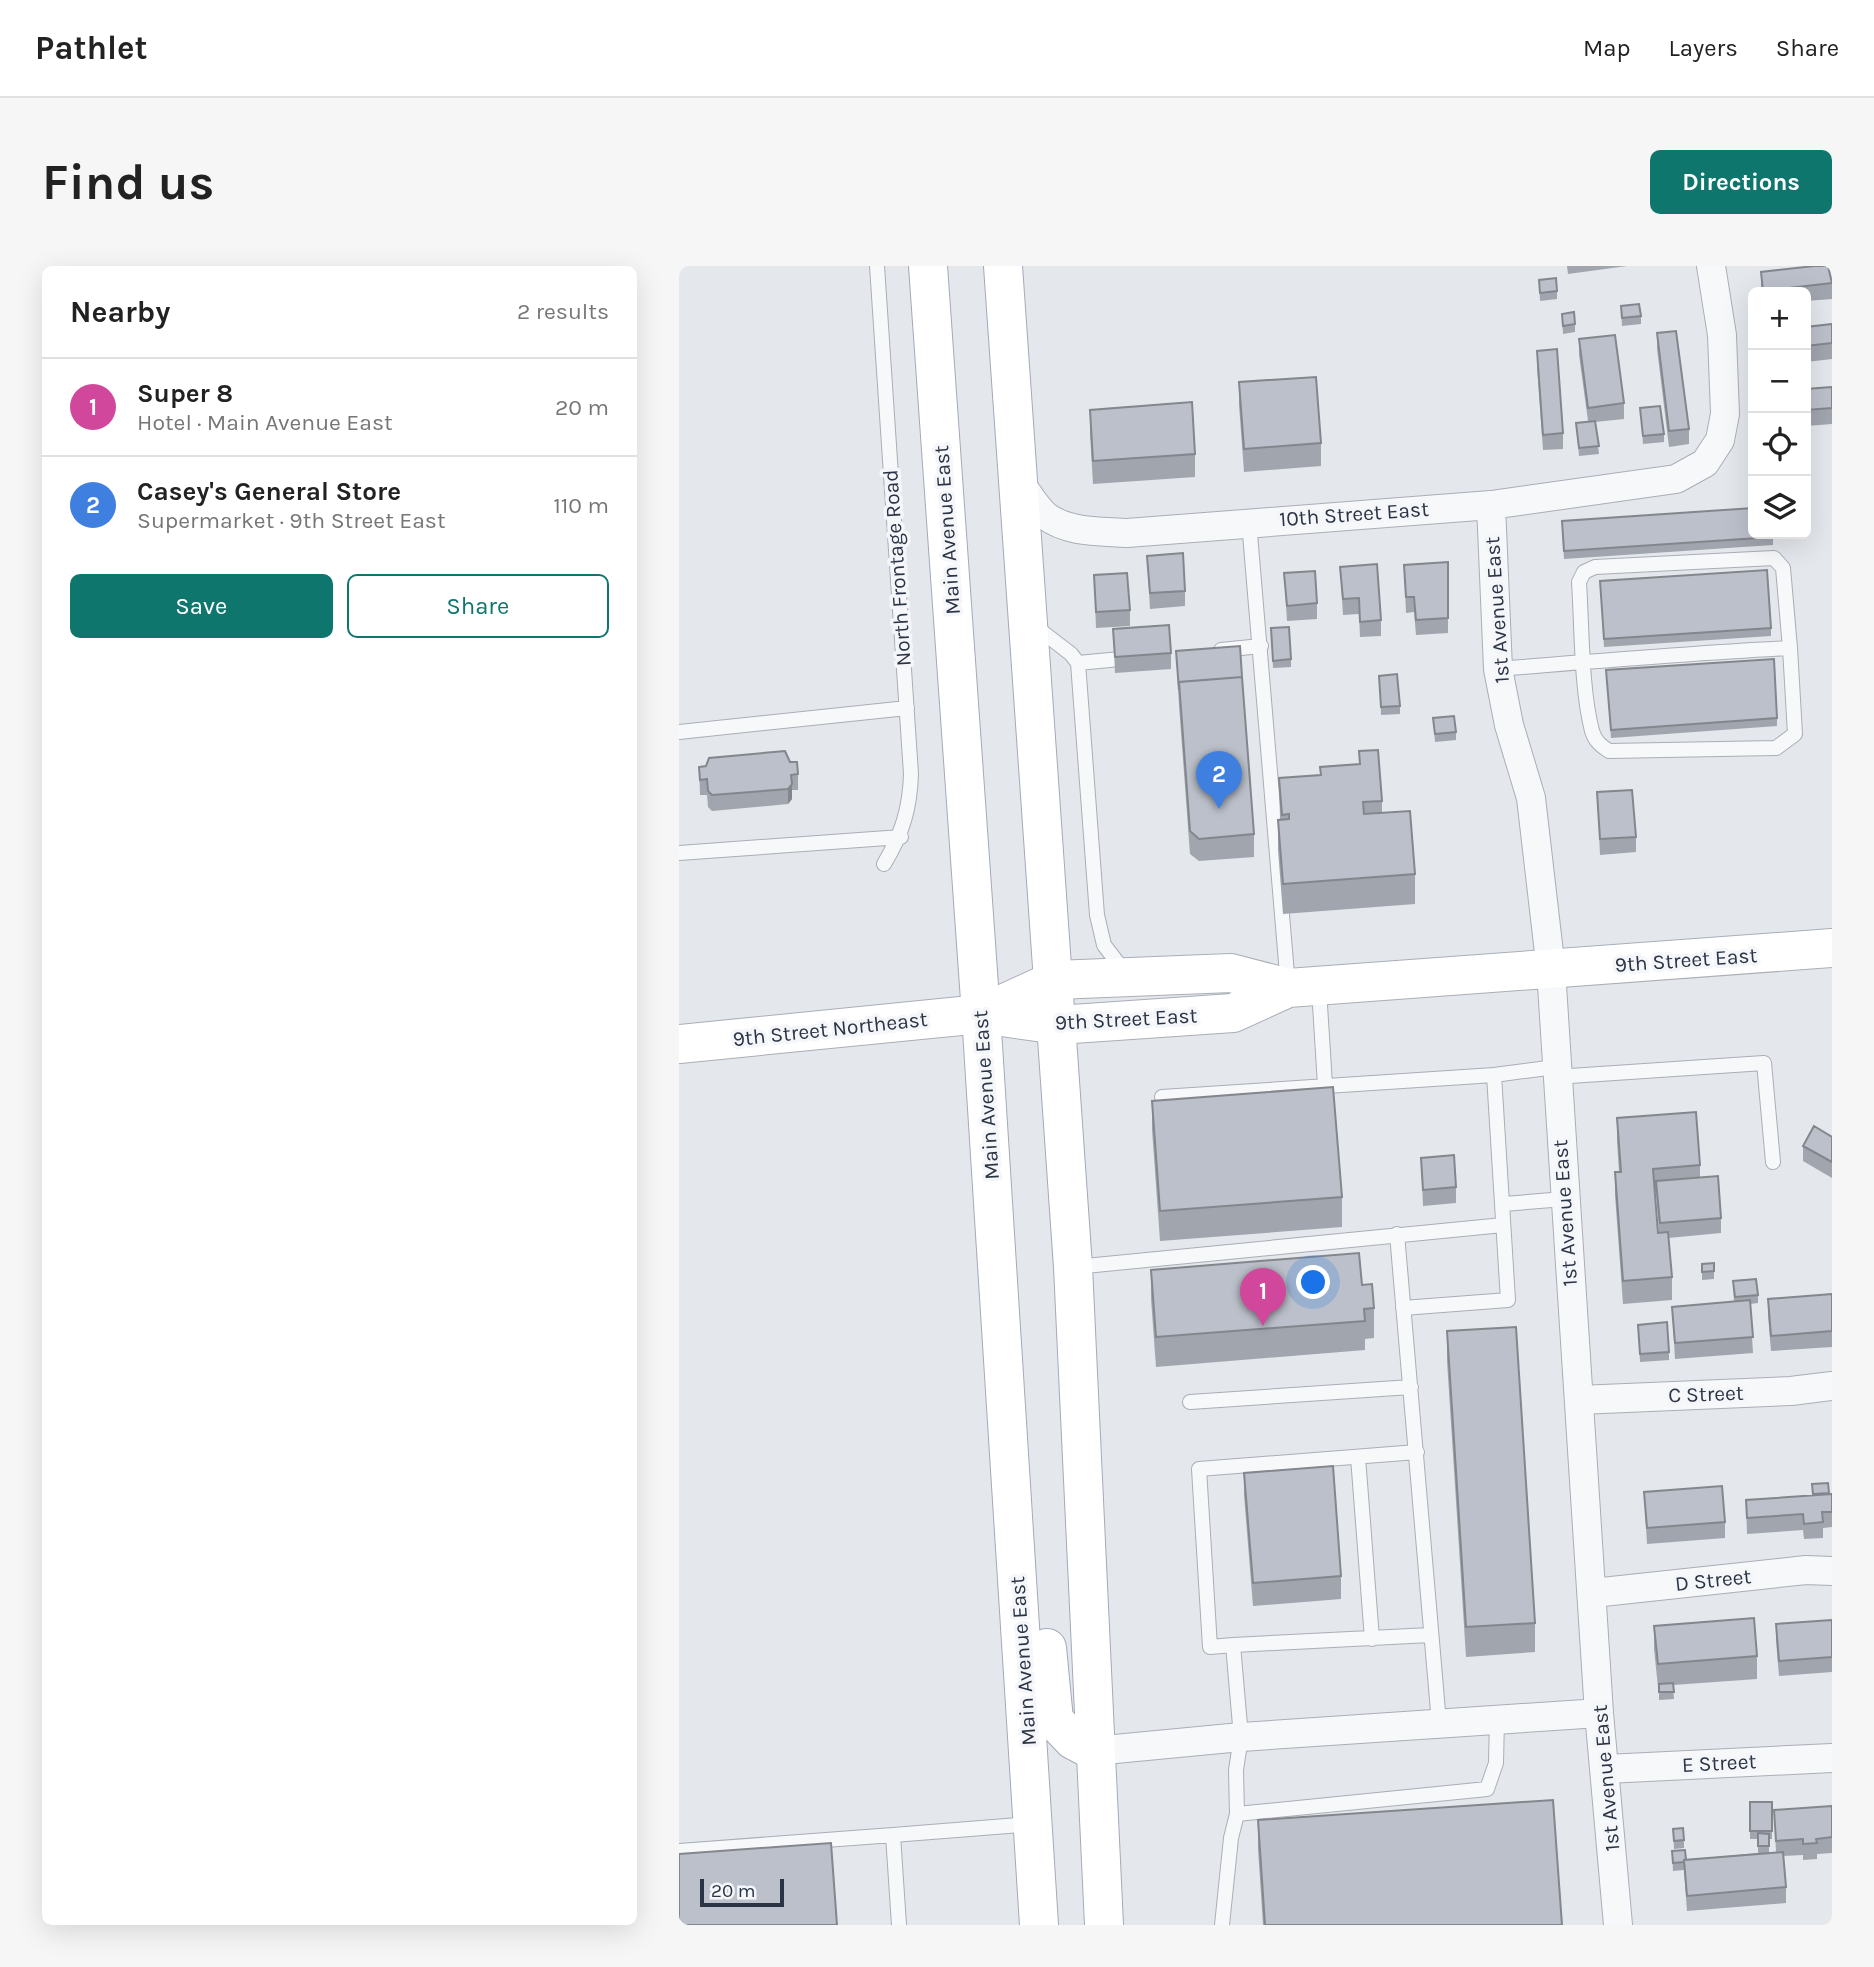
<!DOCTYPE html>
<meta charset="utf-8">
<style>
body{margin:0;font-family:Karla,sans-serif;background:#f6f6f6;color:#222}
.controls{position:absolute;right:21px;top:21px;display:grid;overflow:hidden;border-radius:10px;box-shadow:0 7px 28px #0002}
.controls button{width:63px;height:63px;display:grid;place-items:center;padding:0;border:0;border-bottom:2px solid #e0e0e0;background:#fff;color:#222;font:35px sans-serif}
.scale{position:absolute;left:21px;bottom:18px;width:84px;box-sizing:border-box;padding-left:7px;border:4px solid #2b3445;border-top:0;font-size:19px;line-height:24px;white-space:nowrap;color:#2b3445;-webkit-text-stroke:5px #f4f6f9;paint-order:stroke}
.you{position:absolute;left:635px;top:1017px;width:24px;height:24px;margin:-18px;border:5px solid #fff;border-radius:50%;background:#1a73e8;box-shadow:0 0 0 10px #1a73e833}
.badge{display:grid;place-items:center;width:46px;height:46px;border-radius:50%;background:#0f766e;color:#fff;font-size:23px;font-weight:700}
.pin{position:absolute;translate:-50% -58px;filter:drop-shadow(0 2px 4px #0008)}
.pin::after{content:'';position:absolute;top:37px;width:24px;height:21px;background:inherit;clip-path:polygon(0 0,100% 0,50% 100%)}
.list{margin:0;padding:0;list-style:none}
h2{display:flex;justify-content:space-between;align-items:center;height:91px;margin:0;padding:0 28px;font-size:30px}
h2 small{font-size:23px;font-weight:400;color:#767676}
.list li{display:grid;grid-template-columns:46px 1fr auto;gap:21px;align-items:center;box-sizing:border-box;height:98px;padding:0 28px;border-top:2px solid #e0e0e0}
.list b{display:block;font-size:26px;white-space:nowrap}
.list p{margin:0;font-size:23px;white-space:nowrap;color:#767676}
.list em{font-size:23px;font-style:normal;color:#767676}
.actions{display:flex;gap:14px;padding:21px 28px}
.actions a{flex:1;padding:16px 0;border:2px solid #0f766e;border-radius:10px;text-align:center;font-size:24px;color:#0f766e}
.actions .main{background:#0f766e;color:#fff}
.icon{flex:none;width:38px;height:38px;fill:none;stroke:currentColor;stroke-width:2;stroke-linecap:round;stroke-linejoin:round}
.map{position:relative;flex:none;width:1153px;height:1659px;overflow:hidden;border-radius:10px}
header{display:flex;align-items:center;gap:42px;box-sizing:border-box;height:98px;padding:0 35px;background:#fff;border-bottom:2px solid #e0e0e0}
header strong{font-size:33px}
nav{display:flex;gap:38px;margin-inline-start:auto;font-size:24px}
.intro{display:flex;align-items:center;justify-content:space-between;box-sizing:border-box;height:168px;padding:0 42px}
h1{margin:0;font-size:49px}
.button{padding:18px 32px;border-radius:10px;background:#0f766e;color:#fff;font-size:24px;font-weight:700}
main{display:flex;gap:42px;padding:0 42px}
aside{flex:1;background:#fff;border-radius:10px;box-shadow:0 7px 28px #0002}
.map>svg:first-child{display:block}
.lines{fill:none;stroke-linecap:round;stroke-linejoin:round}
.lane-casing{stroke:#a9aeb7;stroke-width:16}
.street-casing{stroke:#a9aeb7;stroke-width:30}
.secondary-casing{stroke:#a9aeb7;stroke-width:40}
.primary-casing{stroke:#a3abb8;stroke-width:40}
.lane{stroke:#f7f8fa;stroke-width:14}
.street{stroke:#f7f8fa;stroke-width:28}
.secondary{stroke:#fff;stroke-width:38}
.primary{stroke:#fff;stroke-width:38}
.wall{fill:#a1a5ae;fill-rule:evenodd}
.shaded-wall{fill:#83868d}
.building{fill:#bbc0ca;stroke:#83868d;stroke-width:2}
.labels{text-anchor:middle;stroke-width:7;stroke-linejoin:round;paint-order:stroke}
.street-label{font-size:21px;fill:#2b3445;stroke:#f4f6f9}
</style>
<header>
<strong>Pathlet</strong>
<nav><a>Map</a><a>Layers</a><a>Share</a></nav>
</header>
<div class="intro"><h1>Find us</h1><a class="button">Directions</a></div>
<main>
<aside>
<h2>Nearby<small>2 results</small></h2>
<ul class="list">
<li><span class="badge" style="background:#d1479c">1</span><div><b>Super 8</b><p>Hotel · Main Avenue East</p></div><em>20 m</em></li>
<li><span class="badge" style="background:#3f7fe0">2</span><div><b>Casey's General Store</b><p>Supermarket · 9th Street East</p></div><em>110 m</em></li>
</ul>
<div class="actions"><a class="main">Save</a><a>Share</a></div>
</aside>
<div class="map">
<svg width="1153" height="1659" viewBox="0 0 1153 1659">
<rect width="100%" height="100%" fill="#e4e7ec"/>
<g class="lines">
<g class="lane-casing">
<path id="lane" d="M 198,0 L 232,508 C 231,543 223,568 205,598
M 570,256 L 609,720
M 357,361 L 392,388 L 399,397 L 418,649 L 425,679 L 445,705
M 542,384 L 582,380
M 399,397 L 452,392
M 819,403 C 917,395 1013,387 1111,382 L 1104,302 L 1095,292 L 916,301 L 905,306 L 900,316 C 903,361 902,422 913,465 C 916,475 922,480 930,485 L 1097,482 L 1116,468 L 1111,382
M 0,466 L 228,442
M 0,587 L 222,571
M 640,723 L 646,819
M 815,809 L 876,801
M 876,811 L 1085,797 L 1094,896
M 483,831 L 815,809 L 829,1034 L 724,1042
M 825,938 L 885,933
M 718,968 L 760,1457
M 396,1001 L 824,959
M 511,1136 L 732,1121
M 738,1186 L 520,1203 L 531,1381 L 554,1379 L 562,1471 L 557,1504 L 558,1548 L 808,1523 L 817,1497 L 818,1452
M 679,1191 L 693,1373
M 554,1379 L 751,1369
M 0,1585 L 214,1569
M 220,1659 L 214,1569 L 353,1558
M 543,1659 L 552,1572 L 558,1548"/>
</g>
<g class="street-casing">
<path id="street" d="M 339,214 C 348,225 356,241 367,250 C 389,267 422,265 448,267 L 812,239 L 997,213 L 1026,197 L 1041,174 L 1046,148 L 1043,69 L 1032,0
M 812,239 L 819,403 L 830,459 L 852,532 L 872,704 L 920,1447 L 939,1659
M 900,1134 L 1112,1125 L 1153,1120
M 914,1327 L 1127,1304 L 1153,1305
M 415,1485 L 562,1471 L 920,1447
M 927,1503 L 1153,1492"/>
</g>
<g class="secondary-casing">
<path id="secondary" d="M 302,748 L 376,714 L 552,707 L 609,722 L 1153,682
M 0,778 L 302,748 L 379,759 L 554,747 L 609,722"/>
</g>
<g class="primary-casing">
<path id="primary" d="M 249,0 L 302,748 L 360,1659
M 324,0 L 394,1001 L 425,1659
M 368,1382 L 375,1454 L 394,1474 L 415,1485"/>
</g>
<use href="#lane" class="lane"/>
<use href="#street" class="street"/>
<use href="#secondary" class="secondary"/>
<use href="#primary" class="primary"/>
</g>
<path class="wall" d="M 888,0 L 948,0 L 889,8 Z
M 1134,0 L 1149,0 L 1153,17 L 1153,33 L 1127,35 L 1127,26 L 1082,26 L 1082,6 Z
M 860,14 L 878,25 L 878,33 L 861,35 Z
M 942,40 L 962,50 L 962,58 L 943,60 Z
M 883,48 L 896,58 L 896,66 L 884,68 Z
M 1153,58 L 1153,93 L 1127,96 L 1127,61 Z
M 978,67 L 1010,163 L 1010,178 L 990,181 L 978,83 Z
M 900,73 L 945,137 L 945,153 L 916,156 L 920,188 L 900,190 L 897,157 L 909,155 L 900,89 Z
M 858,85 L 884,167 L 884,183 L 864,184 L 858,101 Z
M 560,116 L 642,177 L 642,200 L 565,206 L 560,139 Z
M 1153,121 L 1153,158 L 1127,160 L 1127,123 Z
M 961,142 L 985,168 L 985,176 L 964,178 Z
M 411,144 L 516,188 L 516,211 L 414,218 L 411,167 Z
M 883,263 L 1094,268 L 1094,279 L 885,293 Z
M 468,290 L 506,325 L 506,340 L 471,343 Z
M 769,296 L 769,367 L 737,369 L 735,346 L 727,347 L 725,299 Z
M 661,301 L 702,354 L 702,370 L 681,371 L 680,348 L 664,349 Z
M 605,307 L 638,337 L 638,353 L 608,355 Z
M 415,309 L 451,344 L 451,360 L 417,362 Z
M 921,315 L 1092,362 L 1092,370 L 925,381 Z
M 592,362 L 612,393 L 612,401 L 594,402 Z
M 434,363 L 492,387 L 492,403 L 436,407 Z
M 497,385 L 575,568 L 575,591 L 520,595 L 511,588 L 500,439 Z
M 927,404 L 1098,452 L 1098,460 L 932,472 Z
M 700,410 L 721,440 L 721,448 L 702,449 Z
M 754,452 L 777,466 L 777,474 L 756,476 Z
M 680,485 L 703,535 L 703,547 L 736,608 L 736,638 L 604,648 L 599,584 L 599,554 L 601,554 L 600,512 L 641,509 L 641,501 L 680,498 Z
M 111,496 L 119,508 L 119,524 L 113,524 L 113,533 L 109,538 L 33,545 L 29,541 L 28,529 L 21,529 L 20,501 Z
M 918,526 L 957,571 L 957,586 L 921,589 Z
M 473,835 L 663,931 L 663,961 L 481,975 L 473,864 Z
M 938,852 L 1021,899 L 1021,911 L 1042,952 L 1042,967 L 989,972 L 993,1011 L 993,1034 L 944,1038 L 936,929 L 936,906 L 940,906 L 938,875 ZM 975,926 L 977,926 L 980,967 L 979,967 Z
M 1153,871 L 1153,912 L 1124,895 L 1124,880 Z
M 742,892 L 777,921 L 777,937 L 744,940 Z
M 1035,997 L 1035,1013 L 1023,1014 L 1023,998 Z
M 472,1004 L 683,1019 L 695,1042 L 695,1072 L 686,1073 L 686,1084 L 477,1101 L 472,1033 Z
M 1054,1015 L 1079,1029 L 1079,1037 L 1071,1038 L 1074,1087 L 996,1093 L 993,1041 L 1055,1036 Z
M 1153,1028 L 1153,1081 L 1092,1085 L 1089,1049 L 1089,1033 Z
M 959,1059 L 990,1086 L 990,1094 L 961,1096 Z
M 768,1065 L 856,1357 L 856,1386 L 787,1391 L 768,1095 Z
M 565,1207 L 662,1310 L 662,1333 L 574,1340 L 565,1229 Z
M 1133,1218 L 1150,1228 L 1153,1228 L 1153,1261 L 1144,1262 L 1144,1272 L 1125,1273 L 1124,1264 L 1068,1268 L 1067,1234 L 1134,1229 Z
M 965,1226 L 1046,1256 L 1046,1272 L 968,1278 Z
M 1153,1354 L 1153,1406 L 1100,1410 L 1097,1374 L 1097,1358 Z
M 975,1360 L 1078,1390 L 1078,1413 L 994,1419 L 995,1433 L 980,1434 L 980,1421 L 979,1421 L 975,1383 Z
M 1071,1536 L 1093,1536 L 1093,1573 L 1090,1573 L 1090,1587 L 1097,1586 L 1095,1544 L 1153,1540 L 1153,1587 L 1138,1588 L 1138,1593 L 1124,1594 L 1124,1589 L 1104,1590 L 1107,1621 L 1107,1637 L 1008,1645 L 1005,1604 L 994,1605 L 993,1585 L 1007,1594 L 1079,1587 L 1079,1573 L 1071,1573 Z
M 579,1554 L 883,1659 L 584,1659 L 579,1583 Z
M 994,1563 L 1005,1574 L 1005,1582 L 995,1583 Z"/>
<path class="shaded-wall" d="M 113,518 L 113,533 L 109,538 L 109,523 Z"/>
<path class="building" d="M 1135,0 L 1149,0 L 1153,17 L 1084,25 L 1082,6 Z
M 877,12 L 878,25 L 861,27 L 860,14 Z
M 960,38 L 962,50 L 943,52 L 942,40 Z
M 895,46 L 896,58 L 884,60 L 883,48 Z
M 1153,58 L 1153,77 L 1127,80 L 1127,61 Z
M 997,65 L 1010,163 L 990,165 L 978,67 Z
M 936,69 L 945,137 L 909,142 L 900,73 Z
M 878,83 L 884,167 L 864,169 L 858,85 Z
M 637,111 L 642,177 L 565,183 L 560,116 Z
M 1153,121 L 1153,142 L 1127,144 L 1127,123 Z
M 513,136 L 516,188 L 414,195 L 411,144 Z
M 981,140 L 985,168 L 964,170 L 961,142 Z
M 916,155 L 920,180 L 900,182 L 897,157 Z
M 1074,242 L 1074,268 L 1094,268 L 1094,271 L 885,285 L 883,255 Z
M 504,287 L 506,325 L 471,327 L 468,290 Z
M 769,296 L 769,352 L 737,354 L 735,331 L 727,331 L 725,299 Z
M 698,298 L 702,354 L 681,356 L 680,332 L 664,333 L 661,301 Z
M 1088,304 L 1092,362 L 925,373 L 921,315 Z
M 636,305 L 638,337 L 608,340 L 605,307 Z
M 448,307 L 451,344 L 417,346 L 415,309 Z
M 490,359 L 492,387 L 436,391 L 434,363 Z
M 610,361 L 612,393 L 594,395 L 592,362 Z
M 561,380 L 563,411 L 500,416 L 500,424 L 497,385 Z
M 1095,393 L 1098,452 L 932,464 L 927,404 Z
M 718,408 L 721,440 L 702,441 L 700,410 Z
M 563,411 L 575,568 L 520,573 L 511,565 L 500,416 Z
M 775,450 L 777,466 L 756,468 L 754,452 Z
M 699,484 L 703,535 L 684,536 L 685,548 L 731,545 L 736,608 L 604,618 L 599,554 L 610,553 L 610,548 L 603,549 L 600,512 L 642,509 L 641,501 L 681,498 L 680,485 Z
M 106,485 L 111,496 L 118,496 L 119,508 L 112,509 L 113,518 L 109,523 L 33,529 L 29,525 L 28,513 L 21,514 L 20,501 L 27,500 L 30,492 Z
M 953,524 L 957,571 L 921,573 L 918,526 Z
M 654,821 L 663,931 L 481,945 L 473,835 Z
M 1017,846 L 1021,899 L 974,903 L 979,967 L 989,966 L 993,1011 L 944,1015 L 936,906 L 942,906 L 938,852 Z
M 1135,860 L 1153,871 L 1153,896 L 1124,880 Z
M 775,889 L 777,921 L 744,924 L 742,892 Z
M 1039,910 L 1042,952 L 981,957 L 977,915 Z
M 680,987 L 683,1019 L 693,1018 L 695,1042 L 685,1043 L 686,1055 L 477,1071 L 472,1004 Z
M 1035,997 L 1035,1005 L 1023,1006 L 1023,998 Z
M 1077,1013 L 1079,1029 L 1056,1031 L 1054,1015 Z
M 1153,1028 L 1153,1065 L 1092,1070 L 1089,1033 Z
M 1071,1034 L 1074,1071 L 996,1077 L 993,1041 Z
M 988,1056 L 990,1086 L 961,1088 L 959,1059 Z
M 837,1061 L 856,1357 L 787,1361 L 768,1065 Z
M 654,1200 L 662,1310 L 574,1317 L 565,1207 Z
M 1149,1217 L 1150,1227 L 1134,1228 L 1133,1218 Z
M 1043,1220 L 1046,1256 L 968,1262 L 965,1226 Z
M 1153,1228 L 1153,1246 L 1143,1246 L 1144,1256 L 1125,1258 L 1124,1248 L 1068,1252 L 1067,1234 Z
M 1075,1352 L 1078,1390 L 979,1398 L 975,1360 Z
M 1153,1354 L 1153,1391 L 1100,1395 L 1097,1358 Z
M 994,1417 L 995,1426 L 980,1426 L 980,1418 Z
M 874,1534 L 883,1659 L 586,1659 L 579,1554 Z
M 1071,1536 L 1093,1536 L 1093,1565 L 1071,1565 Z
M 1153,1540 L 1153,1571 L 1137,1573 L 1138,1577 L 1124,1578 L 1124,1573 L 1097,1575 L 1095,1544 Z
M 1004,1562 L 1005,1574 L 995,1575 L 994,1563 Z
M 1079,1567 L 1090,1568 L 1090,1580 L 1079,1580 Z
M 152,1577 L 158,1659 L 0,1659 L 0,1588 Z
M 1006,1584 L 1007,1594 L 1005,1594 L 1005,1596 L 994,1597 L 993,1585 Z
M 1104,1586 L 1107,1621 L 1008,1630 L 1005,1594 Z"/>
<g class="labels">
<g class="street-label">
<text transform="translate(675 248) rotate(-4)" y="7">10th Street East</text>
<text transform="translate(268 264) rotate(-94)" y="7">Main Avenue East</text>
<text transform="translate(218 302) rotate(-94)" y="7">North Frontage Road</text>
<text transform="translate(818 344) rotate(-94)" y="7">1st Avenue East</text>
<text transform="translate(1007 694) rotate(-4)" y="7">9th Street East</text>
<text transform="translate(447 753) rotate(-3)" y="7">9th Street East</text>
<text transform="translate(151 763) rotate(-6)" y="7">9th Street Northeast</text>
<text transform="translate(307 829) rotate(-94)" y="7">Main Avenue East</text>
<text transform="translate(886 947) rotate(-94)" y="7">1st Avenue East</text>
<text transform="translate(1027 1128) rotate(-2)" y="7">C Street</text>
<text transform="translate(1034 1314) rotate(-6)" y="7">D Street</text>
<text transform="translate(344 1395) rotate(-94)" y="7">Main Avenue East</text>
<text transform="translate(1040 1497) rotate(-3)" y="7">E Street</text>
<text transform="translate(927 1512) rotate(-95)" y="7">1st Avenue East</text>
</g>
</g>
</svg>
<div class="controls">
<button>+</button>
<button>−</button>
<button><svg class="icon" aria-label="locate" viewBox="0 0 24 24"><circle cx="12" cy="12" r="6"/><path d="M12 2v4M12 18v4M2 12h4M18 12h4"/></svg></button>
<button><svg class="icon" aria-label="layers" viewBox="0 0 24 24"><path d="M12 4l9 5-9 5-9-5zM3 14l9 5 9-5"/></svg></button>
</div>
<div class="scale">20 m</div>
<div class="you"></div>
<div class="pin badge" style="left:584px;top:1060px;background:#d1479c">1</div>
<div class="pin badge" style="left:540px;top:543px;background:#3f7fe0">2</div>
</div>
</main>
